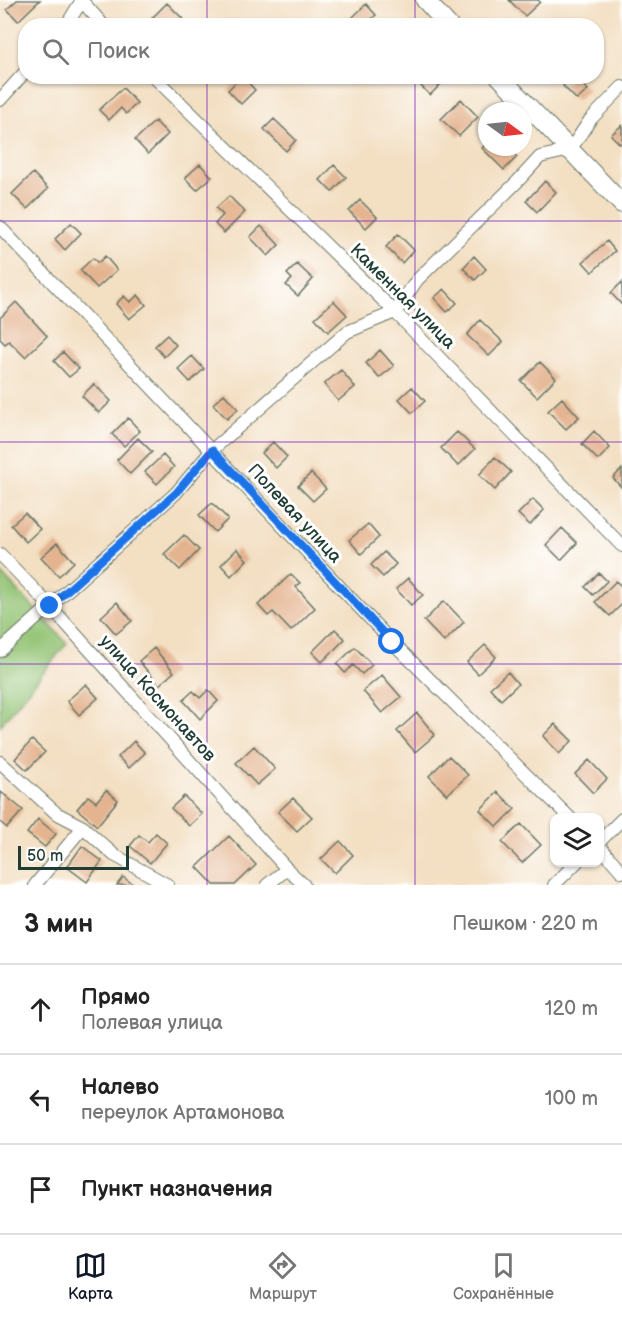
<!DOCTYPE html>
<html lang="ru">
<meta charset="utf-8">
<style>
body{margin:0;font-family:"Balsamiq Sans",sans-serif;background:#f2f2f2;color:#222}
.controls{position:absolute;right:18px;bottom:18px;display:grid;overflow:hidden;border-radius:12px;box-shadow:0 2px 4px #0004}
.controls button{width:54px;height:54px;display:grid;place-items:center;padding:0;border:0;border-bottom:2px solid #e0e0e0;background:#fff;color:#222;font:30px sans-serif}
.compass{position:absolute;left:478px;top:102px;width:54px;height:54px;border-radius:50%;background:#fff;box-shadow:0 2px 4px #0004;rotate:105deg}
.scale{position:absolute;left:18px;bottom:15px;width:111px;box-sizing:border-box;padding-left:6px;border:3px solid #1f3d34;border-top:0;font-size:16px;line-height:21px;white-space:nowrap;color:#1f3d34;-webkit-text-stroke:4px #fff;paint-order:stroke}
.stop{position:absolute;width:18px;height:18px;margin:-14px;border:4px solid #1a73e8;border-radius:50%;background:#fff}
.stop.end{background:#1a73e8;border-color:#fff;box-shadow:0 2px 6px #0008}
.list{margin:0;padding:0;list-style:none}
h2{display:flex;justify-content:space-between;align-items:center;height:78px;margin:0;padding:0 24px;font-size:26px}
h2 small{font-size:20px;font-weight:400;color:#767676}
.list li{display:grid;grid-template-columns:39px 1fr auto;gap:18px;align-items:center;box-sizing:border-box;height:90px;padding:0 24px;border-top:2px solid #e0e0e0}
.list b{display:block;font-size:22px;white-space:nowrap}
.list p{margin:0;font-size:20px;white-space:nowrap;color:#767676}
.list em{font-size:20px;font-style:normal;color:#767676}
.icon{flex:none;width:33px;height:33px;fill:none;stroke:currentColor;stroke-width:2;stroke-linecap:round;stroke-linejoin:round}
.map{position:relative;flex:none;width:622px;height:885px;overflow:hidden}
.search{position:absolute;background:#fff;box-shadow:0 2px 4px #0004;left:18px;right:18px;top:18px;height:66px;display:flex;align-items:center;gap:15px;box-sizing:border-box;padding:0 21px;border-radius:24px;color:#767676;font-size:22px}
.sheet{height:348px;background:#fff}
nav{display:flex;justify-content:space-around;align-items:center;box-sizing:border-box;height:84px;border-top:2px solid #e0e0e0;background:#fff;font-size:16px;color:#767676}
nav a{display:grid;justify-items:center;gap:3px}
nav .on{color:#111827}
.map>svg:first-child{display:block}
.green{fill:#92c272;stroke:#588053;stroke-width:1.5}
.building{fill:#e4b490}
.lines{fill:none;stroke-linecap:round;stroke-linejoin:round}
.street-casing{stroke:#697666;stroke-width:14}
.secondary-casing{stroke:#697666;stroke-width:20}
.street{stroke:#fff;stroke-width:12}
.secondary{stroke:#fff;stroke-width:18}
.route{stroke:#1a73e8;stroke-width:8}
.grid{fill:none;stroke:#7b2cbf;stroke-width:1.5;stroke-opacity:0.55}
.labels{text-anchor:middle;stroke-width:6;stroke-linejoin:round;paint-order:stroke}
.street-label{font-size:18px;fill:#1f3d34;stroke:#fff}
</style>
<div class="map">
<svg width="622" height="885" viewBox="0 0 622 885">
<rect width="100%" height="100%" fill="#fff"/>
<filter id="ink" filterUnits="userSpaceOnUse"><feTurbulence type="fractalNoise" baseFrequency=".0167" numOctaves="2"/><feDisplacementMap in="SourceGraphic" scale="12" xChannelSelector="R" yChannelSelector="G"/><feConvolveMatrix kernelMatrix="1 2 1 2 8 2 1 2 1" color-interpolation-filters="sRGB"/></filter>
<filter id="wash" filterUnits="userSpaceOnUse"><feTurbulence type="fractalNoise" baseFrequency=".008" numOctaves="4" result="noise"/><feDisplacementMap in="SourceGraphic" scale="24" xChannelSelector="R" yChannelSelector="G"/><feGaussianBlur stdDeviation="1.35" result="paint"/><feColorMatrix in="noise" values="0 0 0 0 0 0 0 0 0 0 0 0 0 0 0 0 0 1.4 0 .05"/><feComposite in="paint" operator="in"/></filter>
<g filter="url(#wash)">
<rect width="100%" height="100%" fill="#f3dfc2"/>
<path class="green" d="M 0,572 L 67,643 L 0,726 Z"/>
<g id="blocks">
<path class="building" d="M 17,0 L 40,0 L 18,21 L 7,9 Z
M 509,0 L 538,0 L 540,2 L 525,16 Z
M 167,3 L 183,19 L 176,26 L 159,26 L 152,18 Z
M 366,4 L 376,15 L 364,26 L 355,26 L 350,20 Z
M 242,76 L 255,90 L 241,104 L 228,90 Z
M 427,76 L 439,76 L 444,81 L 430,95 L 419,84 Z
M 573,76 L 575,76 L 588,90 L 577,100 L 563,86 Z
M 123,88 L 137,103 L 126,114 L 121,108 L 109,120 L 99,110 Z
M 461,99 L 478,117 L 459,136 L 441,119 Z
M 274,119 L 296,140 L 286,151 L 264,129 Z
M 155,121 L 168,134 L 148,154 L 135,140 Z
M 622,125 L 622,142 L 620,144 L 611,135 Z
M 487,143 L 487,147 L 507,147 L 517,157 L 504,170 L 482,148 Z
M 200,164 L 212,177 L 197,190 L 185,178 Z
M 334,165 L 346,177 L 332,192 L 320,180 Z
M 33,173 L 48,189 L 27,209 L 12,194 Z
M 545,181 L 556,192 L 537,212 L 526,201 Z
M 229,196 L 245,212 L 224,233 L 215,224 L 223,215 L 216,208 Z
M 360,200 L 377,217 L 366,228 L 349,211 Z
M 71,223 L 81,233 L 65,250 L 55,239 Z
M 261,226 L 279,245 L 268,256 L 250,237 Z
M 398,234 L 414,250 L 402,263 L 386,247 Z
M 607,241 L 615,251 L 592,272 L 583,262 Z
M 105,256 L 117,270 L 97,288 L 80,270 L 93,258 L 98,263 Z
M 474,256 L 486,269 L 475,280 L 463,268 Z
M 297,264 L 313,279 L 298,296 L 286,285 L 292,279 L 287,274 Z
M 622,282 L 622,305 L 611,293 Z
M 444,289 L 457,303 L 447,312 L 434,298 Z
M 138,295 L 146,305 L 129,319 L 116,304 L 124,296 L 130,302 Z
M 334,301 L 347,315 L 328,332 L 315,318 Z
M 16,302 L 47,336 L 25,357 L 9,341 L 5,344 L 0,339 L 0,318 Z
M 480,320 L 503,342 L 489,356 L 467,335 Z
M 167,335 L 176,345 L 164,357 L 155,346 Z
M 380,350 L 394,366 L 379,378 L 366,363 Z
M 63,352 L 79,369 L 69,377 L 54,361 Z
M 192,356 L 204,369 L 190,382 L 178,369 Z
M 540,362 L 556,378 L 537,397 L 521,381 Z
M 341,370 L 355,387 L 338,401 L 324,384 Z
M 94,384 L 111,401 L 99,413 L 82,396 Z
M 412,387 L 425,401 L 412,413 L 399,399 Z
M 224,394 L 238,409 L 227,419 L 213,404 Z
M 562,398 L 579,417 L 566,429 L 548,411 Z
M 128,418 L 140,431 L 124,446 L 112,434 Z
M 594,431 L 610,448 L 598,460 L 582,444 Z
M 457,432 L 475,449 L 458,466 L 441,448 Z
M 138,438 L 152,452 L 130,474 L 117,460 Z
M 273,442 L 287,457 L 276,468 L 262,453 Z
M 163,455 L 174,467 L 157,484 L 145,472 Z
M 495,457 L 511,472 L 495,490 L 479,475 Z
M 622,469 L 622,488 L 613,478 Z
M 311,473 L 326,489 L 313,501 L 298,486 Z
M 533,499 L 544,510 L 530,525 L 518,514 Z
M 212,503 L 228,519 L 215,532 L 199,515 Z
M 25,513 L 40,529 L 26,542 L 11,525 Z
M 368,524 L 379,537 L 361,554 L 349,540 Z
M 562,528 L 577,543 L 561,560 L 546,545 Z
M 184,535 L 199,550 L 180,570 L 164,554 Z
M 57,543 L 74,562 L 59,576 L 41,557 Z
M 237,549 L 247,560 L 231,576 L 221,565 Z
M 384,552 L 396,564 L 383,577 L 371,565 Z
M 599,573 L 607,581 L 593,595 L 585,587 Z
M 291,574 L 300,583 L 296,587 L 315,608 L 291,631 L 273,612 L 268,616 L 258,605 Z
M 408,578 L 423,595 L 411,605 L 396,589 Z
M 616,581 L 622,587 L 622,604 L 610,616 L 595,602 Z
M 444,601 L 464,622 L 444,642 L 424,621 Z
M 117,602 L 132,621 L 116,634 L 101,617 Z
M 335,629 L 345,639 L 322,662 L 312,652 Z
M 485,645 L 496,657 L 478,674 L 467,662 Z
M 355,647 L 372,665 L 362,674 L 353,665 L 345,673 L 337,664 Z
M 154,648 L 174,672 L 159,685 L 139,661 Z
M 508,672 L 518,684 L 501,700 L 490,688 Z
M 382,675 L 401,697 L 382,713 L 363,691 Z
M 86,684 L 98,698 L 79,715 L 67,701 Z
M 208,690 L 218,701 L 200,719 L 183,700 L 193,691 L 200,698 Z
M 417,713 L 435,735 L 415,752 L 397,731 Z
M 555,724 L 572,741 L 559,754 L 543,736 Z
M 32,740 L 45,752 L 27,770 L 15,759 Z
M 134,741 L 145,753 L 129,768 L 118,757 Z
M 254,746 L 275,769 L 257,785 L 236,763 Z
M 449,756 L 468,775 L 447,795 L 429,776 Z
M 589,760 L 607,779 L 593,793 L 575,774 Z
M 106,790 L 118,800 L 97,826 L 77,809 L 88,796 L 96,802 Z
M 1,792 L 23,810 L 7,828 L 0,822 Z
M 498,792 L 515,809 L 497,827 L 480,810 Z
M 184,796 L 202,814 L 189,826 L 171,808 Z
M 293,798 L 312,817 L 297,831 L 278,812 Z
M 38,819 L 56,834 L 45,847 L 27,833 Z
M 521,824 L 541,845 L 522,863 L 502,842 Z
M 156,833 L 167,843 L 150,863 L 130,846 L 139,835 L 148,842 Z
M 229,836 L 256,865 L 235,885 L 214,885 L 197,867 Z
M 340,841 L 353,855 L 335,873 L 321,859 Z
M 82,846 L 102,861 L 87,882 L 67,867 Z
M 123,877 L 134,885 L 117,885 Z"/>
</g>
</g>
<g filter="url(#ink)">
<use href="#blocks" fill-opacity="0" stroke="#697666" stroke-width="1.5"/>
<g class="lines">
<g class="street-casing">
<path id="street" d="M 81,0 L 104,26
M 66,26 L 82,0
M 153,76 L 395,312 L 622,546
M 0,100 L 26,71
M 0,227 L 392,642 L 570,818
M 0,554 L 50,606 L 287,869 L 304,885
M 0,651 L 176,493 L 212,450 L 347,332 L 395,312 L 417,280 L 517,182 L 540,157 L 570,150 L 590,120 L 622,87
M 0,762 L 56,813 L 83,827 L 114,855 L 168,885
M 600,841 L 622,819
M 600,847 L 622,872
M 35,885 L 83,827
M 267,885 L 287,869
M 554,885 L 577,862"/>
</g>
<g class="secondary-casing">
<path id="secondary" d="M 425,0 L 449,26
M 499,76 L 622,204"/>
</g>
<use href="#street" class="street"/>
<use href="#secondary" class="secondary"/>
</g>
</g>
<g class="lines" filter="url(#ink)">
<path class="route" d="M 50,606 L 176,493 L 212,450 L 392,642"/>
</g>
<path class="grid" d="M 207,0 L 207,26M 415,0 L 415,26M 207,76 L 207,885M 415,76 L 415,885M 0,221 L 622,221M 0,442 L 622,442M 0,664 L 622,664"/>
<g class="labels">
<g class="street-label">
<text transform="translate(403 296) rotate(45)" y="6">Каменная улица</text>
<text transform="translate(295 513) rotate(47)" y="6">Полевая улица</text>
<text transform="translate(158 698) rotate(48)" y="6">улица Космонавтов</text>
</g>
</g>
</svg>
<div class="controls">
<button><svg class="icon" aria-label="layers" viewBox="0 0 24 24"><path d="M12 4l9 5-9 5-9-5zM3 14l9 5 9-5"/></svg></button>
</div>
<svg class="compass" viewBox="-18 -18 36 36"><path d="M0-13l5 13h-10z" fill="#e53935"/><path d="M0 13l5-13h-10z" fill="#767676"/></svg>
<div class="scale">50 m</div>
<div class="stop" style="left:392px;top:642px"></div>
<div class="stop end" style="left:50px;top:606px"></div>
<div class="search"><svg class="icon" aria-label="search" viewBox="0 0 24 24"><circle cx="10" cy="10" r="6"/><path d="M15 15l6 6"/></svg>Поиск</div>
</div>
<section class="sheet">
<h2>3 мин<small>Пешком · 220 m</small></h2>
<ul class="list">
<li><svg class="icon" aria-label="ahead" viewBox="0 0 24 24"><path d="M12 20V5M6 11l6-6 6 6"/></svg><div><b>Прямо</b><p>Полевая улица</p></div><em>120 m</em></li>
<li><svg class="icon" aria-label="left" viewBox="0 0 24 24"><path d="M17 20v-9H6M10 6l-5 5 5 5"/></svg><div><b>Налево</b><p>переулок Артамонова</p></div><em>100 m</em></li>
<li><svg class="icon" aria-label="arrive" viewBox="0 0 24 24"><path d="M6 21V4h12l-3 4 3 4H6"/></svg><div><b>Пункт назначения</b></div></li>
</ul>
</section>
<nav>
<a class="on"><svg class="icon" aria-label="map" viewBox="0 0 24 24"><path d="M3 6l6-2 6 2 6-2v14l-6 2-6-2-6 2zM9 4v14M15 6v14"/></svg>Карта</a>
<a><svg class="icon" aria-label="directions" viewBox="0 0 24 24"><path d="M12 3l9 9-9 9-9-9zM9 14v-3h6M13 9l2 2-2 2"/></svg>Маршрут</a>
<a><svg class="icon" aria-label="saved" viewBox="0 0 24 24"><path d="M7 4h10v16l-5-4-5 4z"/></svg>Сохранённые</a>
</nav>
